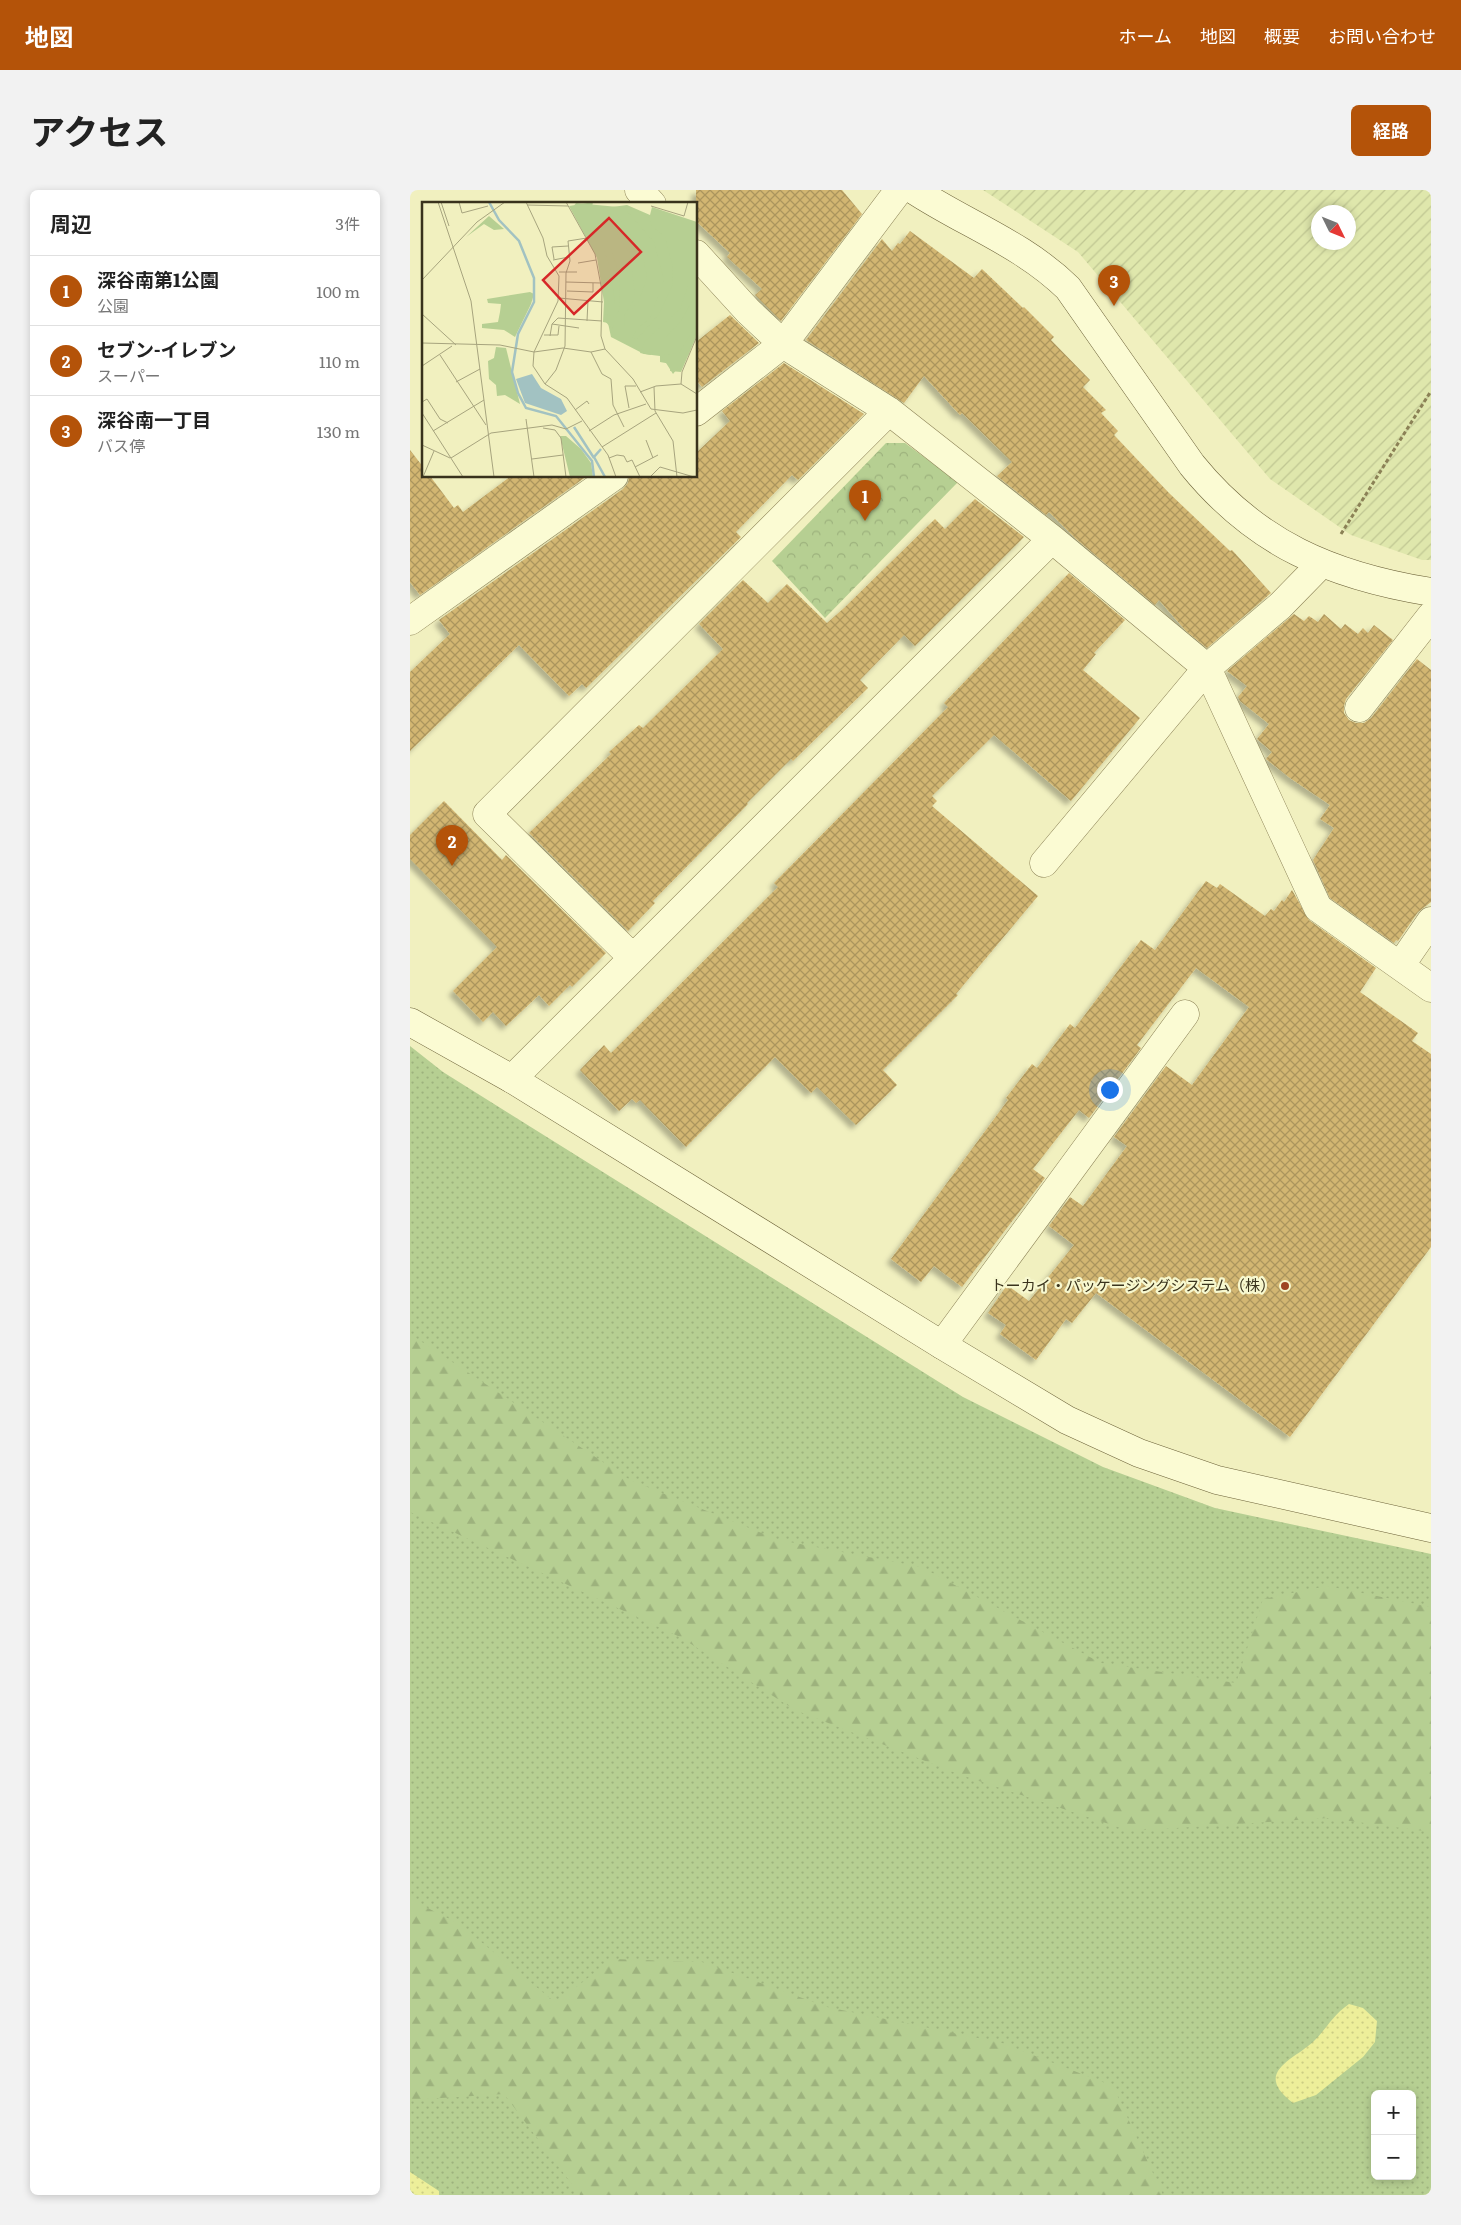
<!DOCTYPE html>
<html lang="ja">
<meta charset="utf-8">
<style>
body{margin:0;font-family:Literata,"Noto Sans JP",serif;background:#f2f2f2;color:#222}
.controls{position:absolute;right:15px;bottom:15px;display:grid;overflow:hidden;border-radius:8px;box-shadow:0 2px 8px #0003}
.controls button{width:45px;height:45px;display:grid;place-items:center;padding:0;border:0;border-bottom:1px solid #e0e0e0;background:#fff;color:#222;font:25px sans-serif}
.compass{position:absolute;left:901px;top:15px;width:45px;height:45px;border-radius:50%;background:#fff;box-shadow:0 2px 8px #0003;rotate:133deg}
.you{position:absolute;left:699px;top:899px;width:18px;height:18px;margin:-12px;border:4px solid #fff;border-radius:50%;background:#1a73e8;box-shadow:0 0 0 8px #1a73e833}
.badge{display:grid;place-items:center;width:32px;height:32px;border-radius:50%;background:#b45309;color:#fff;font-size:16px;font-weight:700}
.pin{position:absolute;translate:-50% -41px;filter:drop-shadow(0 1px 2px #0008)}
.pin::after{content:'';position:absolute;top:26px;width:18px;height:15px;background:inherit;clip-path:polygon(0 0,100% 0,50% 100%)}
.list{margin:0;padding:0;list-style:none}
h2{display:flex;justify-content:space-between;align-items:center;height:65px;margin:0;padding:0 20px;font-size:21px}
h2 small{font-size:16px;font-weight:400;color:#767676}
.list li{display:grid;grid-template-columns:32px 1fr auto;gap:15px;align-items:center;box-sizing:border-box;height:70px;padding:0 20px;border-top:1px solid #e0e0e0}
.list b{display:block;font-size:19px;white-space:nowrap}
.list p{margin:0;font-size:16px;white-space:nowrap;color:#767676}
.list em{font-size:16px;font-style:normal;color:#767676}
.map{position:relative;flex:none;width:1021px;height:2005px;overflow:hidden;border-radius:8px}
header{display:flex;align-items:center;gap:30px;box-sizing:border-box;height:70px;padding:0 25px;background:#b45309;color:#fff}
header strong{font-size:24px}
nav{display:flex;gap:28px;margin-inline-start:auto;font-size:18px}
.intro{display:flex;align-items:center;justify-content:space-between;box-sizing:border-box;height:120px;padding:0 30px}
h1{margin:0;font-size:35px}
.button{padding:12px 22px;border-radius:8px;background:#b45309;color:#fff;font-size:18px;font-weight:700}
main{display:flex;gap:30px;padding:0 30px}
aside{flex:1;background:#fff;border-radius:8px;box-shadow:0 2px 8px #0003}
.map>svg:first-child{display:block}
.farmland{fill:url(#farmland-furrows);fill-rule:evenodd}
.grass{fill:url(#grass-dots);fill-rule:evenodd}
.forest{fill:url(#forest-firs)}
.sand{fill:url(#sand-dots)}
.park{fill:url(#park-crowns)}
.building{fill:url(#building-cross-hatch);filter:url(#shadow)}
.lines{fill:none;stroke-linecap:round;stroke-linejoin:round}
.street-casing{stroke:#8b8156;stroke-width:29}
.secondary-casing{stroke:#6c6239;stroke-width:29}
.path{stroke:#8b8156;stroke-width:3;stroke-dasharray:4 2.5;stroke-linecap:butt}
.street{stroke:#fbfbd3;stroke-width:28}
.secondary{stroke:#fbfbd3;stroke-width:28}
.poi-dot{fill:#9e4522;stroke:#f7f8cf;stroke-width:2}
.labels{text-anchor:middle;stroke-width:4.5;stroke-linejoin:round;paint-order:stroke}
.poi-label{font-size:15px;fill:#39321c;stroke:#f7f8cf;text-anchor:end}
.inset-river{fill:none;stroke:#a2c2c2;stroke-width:2.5}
.inset-road{fill:none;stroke:#a7a47e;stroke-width:1}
.view{fill:#d62828;fill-opacity:0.15;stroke:#d62828;stroke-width:2.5}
.inset-edge{fill:none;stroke:#39321c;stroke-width:2.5}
</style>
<header>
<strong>地図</strong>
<nav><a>ホーム</a><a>地図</a><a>概要</a><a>お問い合わせ</a></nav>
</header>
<div class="intro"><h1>アクセス</h1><a class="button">経路</a></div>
<main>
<aside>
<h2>周辺<small>3件</small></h2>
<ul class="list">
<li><span class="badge">1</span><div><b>深谷南第1公園</b><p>公園</p></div><em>100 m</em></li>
<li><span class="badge">2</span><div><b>セブン-イレブン</b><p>スーパー</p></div><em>110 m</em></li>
<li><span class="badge">3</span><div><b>深谷南一丁目</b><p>バス停</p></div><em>130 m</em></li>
</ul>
</aside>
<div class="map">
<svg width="1021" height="2005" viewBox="0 0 1021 2005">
<defs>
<pattern id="farmland-furrows" width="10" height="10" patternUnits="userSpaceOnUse" patternTransform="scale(1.25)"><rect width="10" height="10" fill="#dfe7ac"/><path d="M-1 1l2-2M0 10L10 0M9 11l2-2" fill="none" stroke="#c0c793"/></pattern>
<pattern id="grass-dots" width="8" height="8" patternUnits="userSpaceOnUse" patternTransform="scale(1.25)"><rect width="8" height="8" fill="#b6cf92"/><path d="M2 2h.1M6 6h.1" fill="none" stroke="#9db27d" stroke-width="1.8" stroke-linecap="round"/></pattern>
<pattern id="forest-firs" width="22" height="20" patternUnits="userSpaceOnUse" patternTransform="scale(1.25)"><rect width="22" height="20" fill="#b6cf92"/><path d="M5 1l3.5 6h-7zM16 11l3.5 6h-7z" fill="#9db27d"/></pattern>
<pattern id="sand-dots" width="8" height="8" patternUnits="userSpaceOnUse" patternTransform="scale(1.25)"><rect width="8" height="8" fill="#edef9a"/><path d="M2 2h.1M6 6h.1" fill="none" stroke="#cccd84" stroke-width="1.8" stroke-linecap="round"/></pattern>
<pattern id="park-crowns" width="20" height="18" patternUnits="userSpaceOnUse" patternTransform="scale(1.25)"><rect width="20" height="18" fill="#b6cf92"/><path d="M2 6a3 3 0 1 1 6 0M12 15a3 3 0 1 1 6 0" fill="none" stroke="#9db27d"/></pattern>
<pattern id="building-cross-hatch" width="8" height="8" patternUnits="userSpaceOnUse" patternTransform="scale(1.25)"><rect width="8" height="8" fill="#d2b672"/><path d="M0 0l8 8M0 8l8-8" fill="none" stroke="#ab955d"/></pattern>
<filter id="shadow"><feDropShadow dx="-4.5" dy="4.5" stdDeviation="2.5" flood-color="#0004"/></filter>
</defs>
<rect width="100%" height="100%" fill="#f1f0bf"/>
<path class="farmland" d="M 573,0 L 1021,0 L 1021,370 L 1012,370 L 941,345 L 860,289 L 668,62 ZM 908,22 L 938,22 L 938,52 L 908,52 Z"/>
<path class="grass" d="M 0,856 L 33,882 L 553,1207 L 693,1277 L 805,1318 L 1021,1364 L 1021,2005 L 0,2005 ZM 965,1904 L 1002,1904 L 1002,1986 L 965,1986 Z"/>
<path class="forest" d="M 0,1144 L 220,1290 L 369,1350 L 511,1377 L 691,1473 L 826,1493 L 853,1409 L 917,1396 L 1021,1417 L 1021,1642 L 918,1628 L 720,1641 L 551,1585 L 385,1520 L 270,1447 L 0,1322 Z
M 0,1709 L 49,1734 L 146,1813 L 202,1769 L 292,1772 L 417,1817 L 592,1853 L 703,1896 L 753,2005 L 170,2005 L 94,1904 L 0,1910 Z"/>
<path class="sand" d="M 939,1814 L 953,1818 L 967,1831 L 965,1852 L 953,1867 L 906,1905 L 883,1913 C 842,1882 884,1870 904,1851 C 918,1837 922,1826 939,1814 Z
M 0,1982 L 29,2001 L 29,2005 L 0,2005 Z"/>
<path class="park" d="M 476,253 L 495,253 L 548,292 L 415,428 L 362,371 Z"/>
<path class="building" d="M 286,0 L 432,0 L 452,24 L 371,131 L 345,105 L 352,99 L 317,67 L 320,63 L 286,31 Z
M 500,41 L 564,88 L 572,79 L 613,118 L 614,117 L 644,147 L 641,150 L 680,190 L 673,197 L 696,220 L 691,223 L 708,241 L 704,245 L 759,303 L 820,361 L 822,360 L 861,403 L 797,458 L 776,441 L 749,410 L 745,415 L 665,348 L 639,322 L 636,325 L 587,286 L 602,272 L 552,223 L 550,225 L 514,186 L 494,213 L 396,150 L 472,49 L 482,61 L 488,53 L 490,54 Z
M 320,125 L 349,153 L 292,197 L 286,190 L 286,152 Z
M 374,173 L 454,224 L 388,290 L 382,285 L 326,342 L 331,347 L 176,498 L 172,494 L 159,506 L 109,455 L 0,561 L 0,482 L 40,444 L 29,430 L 213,299 L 218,293 L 219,286 L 286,286 L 286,263 L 320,231 L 312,221 Z
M 0,260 L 14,278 L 14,286 L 20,286 L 44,318 L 48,315 L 53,322 L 101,286 L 177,286 L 10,405 L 0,392 Z
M 565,309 L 614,347 L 505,456 L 494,445 L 450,490 L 458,498 L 383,571 L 381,569 L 337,613 L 338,614 L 243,711 L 245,713 L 218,741 L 119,643 L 201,564 L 199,562 L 229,535 L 233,538 L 313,459 L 289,434 L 333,390 L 358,413 L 377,394 L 417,433 L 434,418 L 525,329 L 535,339 Z
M 659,383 L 715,430 L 684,463 L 686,464 L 673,480 L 730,528 L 661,611 L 584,545 L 522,606 L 527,611 L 522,616 L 628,706 L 546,804 L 548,805 L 473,880 L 487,895 L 446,935 L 407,897 L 401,903 L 365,867 L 276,957 L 230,910 L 226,913 L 222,909 L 209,921 L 170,880 L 194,855 L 201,863 L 368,697 L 364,693 L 538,517 L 534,513 Z
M 884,424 L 894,431 L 899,426 L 908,432 L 914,424 L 931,439 L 935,434 L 948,444 L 953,438 L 958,443 L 964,435 L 983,450 L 936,509 L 934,516 L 934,523 L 939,530 L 946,533 L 954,533 L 961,528 L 1007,469 L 1021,480 L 1021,712 L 1008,722 L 988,751 L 986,750 L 984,753 L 920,708 L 903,670 L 924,638 L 910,629 L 920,615 L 880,588 L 856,569 L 862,562 L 847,549 L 859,534 L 830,511 L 828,507 L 837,496 L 817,481 Z
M 34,611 L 92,670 L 96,665 L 196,763 L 162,797 L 160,795 L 139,816 L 129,805 L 96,836 L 83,822 L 73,832 L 43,801 L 87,757 L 0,669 L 0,645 Z
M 796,691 L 807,698 L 810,694 L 855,726 L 861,719 L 864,721 L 872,710 L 874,712 L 882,700 L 899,730 L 966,778 L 950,802 L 1008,843 L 1002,851 L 1021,864 L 1021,1057 L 880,1247 L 686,1103 L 662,1133 L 656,1129 L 626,1170 L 590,1144 L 596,1135 L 578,1123 L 597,1095 L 619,1111 L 664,1055 L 639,1036 L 660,1007 L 673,1016 L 717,956 L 704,947 L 756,876 L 782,895 L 839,817 L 786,778 L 727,855 L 731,858 L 679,928 L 669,920 L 623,979 L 635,988 L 552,1097 L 524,1076 L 511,1092 L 481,1069 L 598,910 L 596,908 L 622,874 L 627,878 L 660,834 L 665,838 L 731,750 L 745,760 Z"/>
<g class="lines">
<g class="street-casing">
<path id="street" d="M 229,0 L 242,14
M 286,64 L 338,121 L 373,154 L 479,221 L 642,349 L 797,478 L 908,718 L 1021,798
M 286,222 L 373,154 L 489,0
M 0,431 L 204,286
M 949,518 L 1021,426
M 634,673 L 797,478 L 870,416 L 911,374
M 223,768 L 77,624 L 479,221
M 990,776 L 1021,731
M 102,889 L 642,349
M 532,1155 L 775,824"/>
</g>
<g class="secondary-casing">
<path id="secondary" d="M 504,0 C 556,34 613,54 658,98 L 782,275 C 846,354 922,386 1021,402
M 0,832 L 102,889 L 532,1155 L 657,1230 L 729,1263 L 807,1290 L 1021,1338"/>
</g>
<path class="path" d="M 931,344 L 1021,201"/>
<use href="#street" class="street"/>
<use href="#secondary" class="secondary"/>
</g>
<circle class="poi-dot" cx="875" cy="1096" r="5"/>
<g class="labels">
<g class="poi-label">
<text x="865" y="1101">トーカイ・パッケージングシステム（株）</text>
</g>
</g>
<g transform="translate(12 12)">
<rect width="275" height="275" fill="#f1f0bf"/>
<path d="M 171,0 L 170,5 L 175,7 L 205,3 L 228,13 L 230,5 L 275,20 L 275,133 L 259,170 L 248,169 L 249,162 L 238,160 L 238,154 L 222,152 L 189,135 L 186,121 L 181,120 L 182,100 L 175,56 L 147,4 Z" fill="#b6cf92"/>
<path d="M 154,1 L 196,5 L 193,10 L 211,36 L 213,50 L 222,59 L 225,76 L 216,101 L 207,109 L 202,124 L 203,112 L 213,96 L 208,51 L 196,35 L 195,20 L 190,14 L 170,14 L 188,44 L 198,75 L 197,108 L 190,127 L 182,118 L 183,112 L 191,115 L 193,101 L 188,65 L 180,43 L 176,38 L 170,38 L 152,11 L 151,5 ZM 206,4 L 227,16 L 230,24 L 243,35 L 250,62 L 251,82 L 237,112 L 216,136 L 210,137 L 215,127 L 228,116 L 242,78 L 232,40 L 204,8 ZM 67,14 L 82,27 L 72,28 L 62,22 L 44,35 ZM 266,84 L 269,85 L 271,97 L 259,119 L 244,135 L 226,144 L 229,153 L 218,151 L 223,139 L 258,107 ZM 108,90 L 112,92 L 109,102 L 93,135 L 82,128 L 60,126 L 60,122 L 76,120 L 78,110 L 79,102 L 66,101 L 65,97 ZM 275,122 L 267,152 L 251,172 L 239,153 L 257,151 ZM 74,145 L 84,146 L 98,202 L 83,193 L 75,194 L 74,183 L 67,177 L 66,159 L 72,156 ZM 138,234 L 144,234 L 159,247 L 169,261 L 171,275 L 148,275 Z" fill="#b6cf92"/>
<path d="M 110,172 L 119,186 L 139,197 L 145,209 L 139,213 L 103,201 L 94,177 Z" fill="#a2c2c2"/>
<path class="inset-river" d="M 67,0 L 77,18 L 97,39 L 112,76 L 112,100 L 96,132 L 90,170 L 96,191 L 104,206 L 134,214 L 170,259 L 172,275M 152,225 L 172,256M 179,247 L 172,255 L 183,275"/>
<path class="inset-road" d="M 16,0 L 49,99 L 72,275M 19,0 L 27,24M 37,0 L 40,11 L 66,4M 104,0 L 121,36 L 125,54 L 137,74 L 136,99 L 112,150 L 111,164 L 123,182 L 145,196 L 186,253 L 194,275M 144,0 L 173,52 L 180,89 L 179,134 L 183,147 L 211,177 L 229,207 L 261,211 L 275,208M 105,3 L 146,4M 229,4 L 262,14 L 266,0M 132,57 L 130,45 L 146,44M 131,58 L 147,55M 156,61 L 174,58M 137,70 L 155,70M 0,78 L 55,20 L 83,0M 144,80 L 179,81M 145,89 L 171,90 L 171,81M 137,96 L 181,100M 0,112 L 34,143M 165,119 L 166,98M 130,122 L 157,126M 122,133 L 136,133 L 137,124M 128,134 L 130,122 L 136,116 L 180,119M 0,141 L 78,143 L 112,150 L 141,146 L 169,150 L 183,147M 169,150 L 180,172 L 189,177 L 191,203 L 202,225M 18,153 L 64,223M 0,164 L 30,144M 34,180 L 58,167M 123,182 L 134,168 L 143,144 L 144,71 L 148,59 L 146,39 L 165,36M 259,182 L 260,170 L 275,134M 232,185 L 233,209 L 251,239 L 255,275M 218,190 L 234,184 L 259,182 L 275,192M 0,200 L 5,197 L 18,217 L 26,221M 207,206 L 203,184 L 214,184M 153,208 L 165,199 L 167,202M 0,211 L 41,275M 104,217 L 112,275M 121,226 L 133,228 L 139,236 L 144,275M 11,229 L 62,198M 167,229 L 192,213 L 224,202M 224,238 L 231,256M 0,243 L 28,256M 180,245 L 234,211M 29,256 L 69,231 L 130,223 L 144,227 L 160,219M 187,256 L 195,253 L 202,254 L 205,260 L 210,258 L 218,275M 110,257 L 141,253M 213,265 L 236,253M 1,275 L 12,249M 228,275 L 238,265 L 272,275"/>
<path class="view" d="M 187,16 L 219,50 L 152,112 L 121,78 Z"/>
<rect width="275" height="275" class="inset-edge"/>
</g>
</svg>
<div class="controls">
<button>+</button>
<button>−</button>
</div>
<svg class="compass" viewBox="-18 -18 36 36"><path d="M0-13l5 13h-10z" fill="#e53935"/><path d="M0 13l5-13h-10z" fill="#767676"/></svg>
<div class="you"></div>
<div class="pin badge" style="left:455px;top:331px">1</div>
<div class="pin badge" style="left:42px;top:676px">2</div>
<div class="pin badge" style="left:704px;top:116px">3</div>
</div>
</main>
